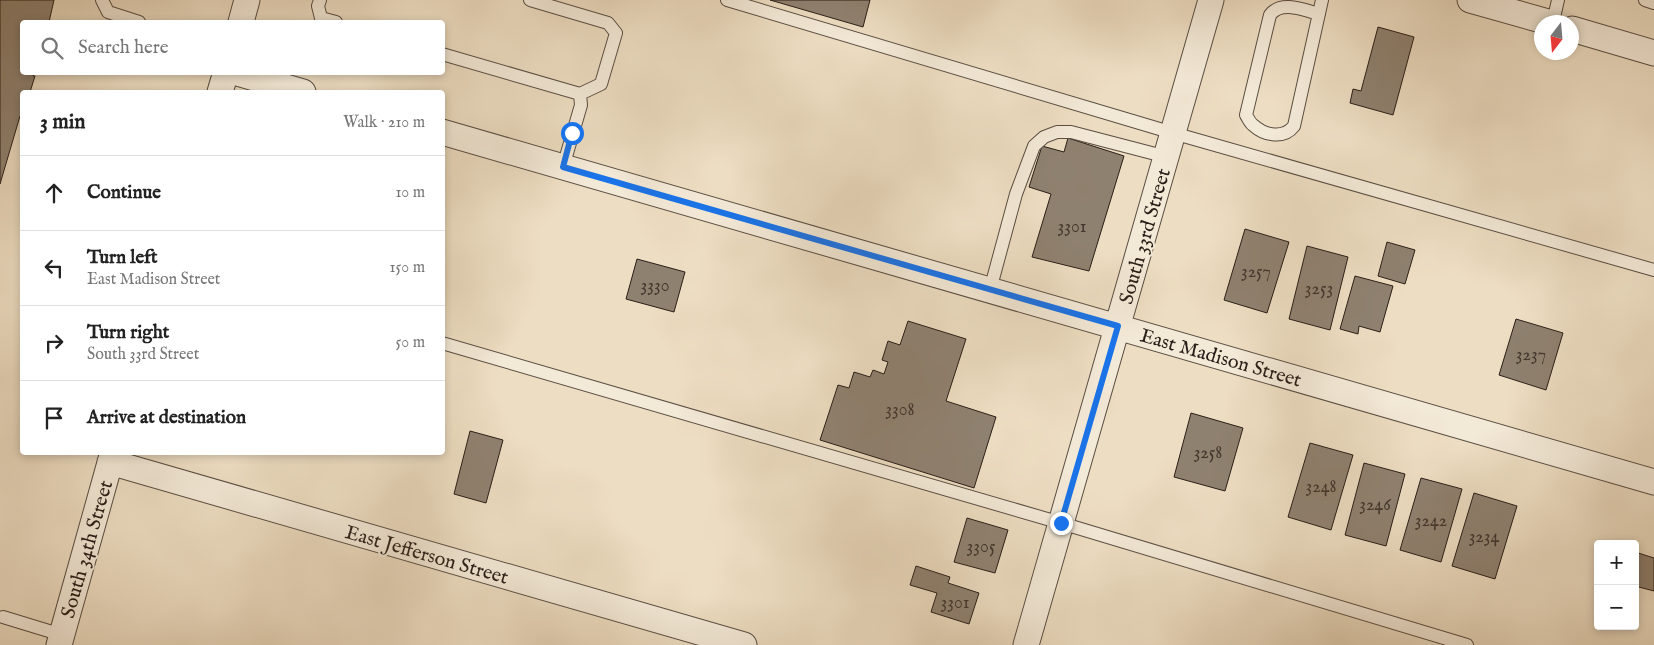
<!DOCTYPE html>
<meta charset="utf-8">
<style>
body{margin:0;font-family:"IM FELL English",serif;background:#f6f6f6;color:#222}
.controls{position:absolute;right:15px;bottom:15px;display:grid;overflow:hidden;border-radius:5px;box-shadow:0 2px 8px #0003}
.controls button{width:45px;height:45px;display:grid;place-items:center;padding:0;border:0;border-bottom:1px solid #e0e0e0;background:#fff;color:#222;font:25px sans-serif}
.compass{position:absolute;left:1534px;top:15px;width:45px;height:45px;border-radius:50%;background:#fff;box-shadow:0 2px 8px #0003;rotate:196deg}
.stop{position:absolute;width:15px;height:15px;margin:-11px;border:4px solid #1a73e8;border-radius:50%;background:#fff}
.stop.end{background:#1a73e8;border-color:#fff;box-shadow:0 1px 5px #0008}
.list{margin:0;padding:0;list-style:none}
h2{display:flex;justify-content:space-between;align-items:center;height:65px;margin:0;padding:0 20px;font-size:21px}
h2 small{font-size:16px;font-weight:400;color:#767676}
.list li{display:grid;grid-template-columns:32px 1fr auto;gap:15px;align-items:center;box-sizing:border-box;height:75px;padding:0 20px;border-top:1px solid #e0e0e0}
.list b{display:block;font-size:19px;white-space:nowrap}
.list p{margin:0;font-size:16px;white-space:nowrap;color:#767676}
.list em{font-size:16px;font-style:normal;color:#767676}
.icon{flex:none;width:28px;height:28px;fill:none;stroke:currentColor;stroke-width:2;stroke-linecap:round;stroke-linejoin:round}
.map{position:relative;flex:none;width:1654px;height:645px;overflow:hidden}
.search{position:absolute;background:#fff;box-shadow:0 2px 8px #0003;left:20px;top:20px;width:425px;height:55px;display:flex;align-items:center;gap:12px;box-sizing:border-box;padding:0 18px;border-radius:5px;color:#767676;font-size:19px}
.panel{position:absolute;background:#fff;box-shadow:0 2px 8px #0003;left:20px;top:90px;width:425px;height:365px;border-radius:5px}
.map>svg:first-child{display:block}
.building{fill:#8f8170;stroke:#291e17}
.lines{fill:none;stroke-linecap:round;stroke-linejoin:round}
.lane-casing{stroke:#5a4e42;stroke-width:14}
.street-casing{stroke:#5a4e42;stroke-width:27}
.lane{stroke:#f3e9d7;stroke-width:12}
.street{stroke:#f3e9d7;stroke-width:25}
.route{stroke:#1a73e8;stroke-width:6}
.labels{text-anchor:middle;stroke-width:4;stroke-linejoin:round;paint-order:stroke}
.number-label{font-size:18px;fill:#42372d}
.street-label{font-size:20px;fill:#291e17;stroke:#f3e9d7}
</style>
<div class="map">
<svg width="1654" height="645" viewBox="0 0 1654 645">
<rect width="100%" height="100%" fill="#edddc2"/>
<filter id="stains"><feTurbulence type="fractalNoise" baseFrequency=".004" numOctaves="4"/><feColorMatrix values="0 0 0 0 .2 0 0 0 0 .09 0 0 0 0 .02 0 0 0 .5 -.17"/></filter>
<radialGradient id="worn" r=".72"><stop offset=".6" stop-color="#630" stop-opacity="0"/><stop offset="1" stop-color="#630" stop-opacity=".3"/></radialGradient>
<path class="building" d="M 0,0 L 54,0 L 49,22 L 22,22 L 22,72 L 34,72 L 33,76 L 35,76 L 30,92 L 22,92 L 22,116 L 20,116 L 0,184 Z
M 770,0 L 870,0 L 863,27 Z
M 1378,27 L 1414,37 L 1393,115 L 1350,103 L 1353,89 L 1361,91 Z
M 1068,138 L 1124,156 L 1089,271 L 1032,257 L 1051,194 L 1029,187 L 1042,146 L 1064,152 Z
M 1245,229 L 1289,242 L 1267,313 L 1224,300 Z
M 1387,242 L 1415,250 L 1405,284 L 1378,276 Z
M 1307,246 L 1348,257 L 1330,330 L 1289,319 Z
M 637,259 L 685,272 L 674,312 L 626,299 Z
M 1355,276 L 1393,286 L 1380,332 L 1359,326 L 1358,334 L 1340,329 Z
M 1516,319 L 1563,333 L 1546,390 L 1499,375 Z
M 908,321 L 966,339 L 946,401 L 996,417 L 974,488 L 820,440 L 838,385 L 849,388 L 854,372 L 870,377 L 873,370 L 884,374 L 888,362 L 882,360 L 888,341 L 900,345 Z
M 1191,413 L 1243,428 L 1225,491 L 1174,477 Z
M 470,431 L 503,440 L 486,503 L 454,494 Z
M 1310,443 L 1353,455 L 1331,530 L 1288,517 Z
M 1364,463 L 1405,474 L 1386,546 L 1345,535 Z
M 1421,478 L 1462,489 L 1441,562 L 1400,550 Z
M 1474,493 L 1517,506 L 1495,579 L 1452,566 Z
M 967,518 L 1008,530 L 995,573 L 954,562 Z
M 1635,552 L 1654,558 L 1654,591 L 1635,586 Z
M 916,566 L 950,577 L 948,583 L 979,593 L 969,624 L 931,612 L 937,593 L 910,585 Z"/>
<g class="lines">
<g class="lane-casing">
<path id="lane" d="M 102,0 L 108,12 L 139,22
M 320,0 L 318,6 L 321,18 L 336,22
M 727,0 L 1173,133 L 1654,270
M 1645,0 L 1654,3
M 1319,14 C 1304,10 1281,0 1270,15 L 1246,115 C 1248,118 1250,123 1253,125 C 1265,136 1284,139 1294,126 L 1322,0
M 1553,22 L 1558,0
M 442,54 L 580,94 L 601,84 L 616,33 L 608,23 L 530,0
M 563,167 L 581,105 L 580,94
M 990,290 L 1016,194 L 1034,146 L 1044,137 L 1057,132 L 1071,132 L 1167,157
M 442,343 L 1061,523 L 1467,645
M 3,617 L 62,635"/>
</g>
<g class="street-casing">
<path id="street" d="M 1470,0 L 1548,22
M 241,22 L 247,0
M 1572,29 L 1654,53
M 234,72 L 303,92
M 220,92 L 226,72
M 442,132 L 1654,482
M 110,462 L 744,645
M 59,645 L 113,452
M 1026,645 L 1211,0"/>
</g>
<use href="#lane" class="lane"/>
<use href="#street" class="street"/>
</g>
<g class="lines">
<path class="route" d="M 572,133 L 563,167 L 1118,326 L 1061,523"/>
</g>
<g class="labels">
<g class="number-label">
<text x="1072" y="232">3301</text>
<text x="1256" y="277">3257</text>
<text x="655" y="291">3330</text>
<text x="1319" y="294">3253</text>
<text x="1531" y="360">3237</text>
<text x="900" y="415">3308</text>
<text x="1208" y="458">3258</text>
<text x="1321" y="492">3248</text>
<text x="1375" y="510">3246</text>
<text x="1431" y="526">3242</text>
<text x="1484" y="542">3234</text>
<text x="981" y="552">3305</text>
<text x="955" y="608">3301</text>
</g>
<g class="street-label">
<text transform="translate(1144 236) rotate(-74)" y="7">South 33rd Street</text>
<text transform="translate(1221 357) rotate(16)" y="7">East Madison Street</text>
<text transform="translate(86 549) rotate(-74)" y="7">South 34th Street</text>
<text transform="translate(427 554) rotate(16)" y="7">East Jefferson Street</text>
</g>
</g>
<rect width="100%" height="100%" filter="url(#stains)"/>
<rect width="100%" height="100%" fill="url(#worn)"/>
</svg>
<div class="controls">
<button>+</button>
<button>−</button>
</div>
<svg class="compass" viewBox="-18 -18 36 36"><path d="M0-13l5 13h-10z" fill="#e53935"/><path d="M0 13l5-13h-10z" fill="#767676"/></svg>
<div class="stop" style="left:572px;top:133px"></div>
<div class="stop end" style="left:1061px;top:523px"></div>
<div class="search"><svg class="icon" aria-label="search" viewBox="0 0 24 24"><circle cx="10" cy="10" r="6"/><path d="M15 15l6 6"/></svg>Search here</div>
<section class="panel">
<h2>3 min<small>Walk · 210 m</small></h2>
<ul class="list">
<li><svg class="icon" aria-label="ahead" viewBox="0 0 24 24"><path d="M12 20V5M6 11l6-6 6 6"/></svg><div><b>Continue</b></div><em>10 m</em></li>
<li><svg class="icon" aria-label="left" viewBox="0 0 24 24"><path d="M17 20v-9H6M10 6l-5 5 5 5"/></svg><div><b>Turn left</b><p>East Madison Street</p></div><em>150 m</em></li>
<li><svg class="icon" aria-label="right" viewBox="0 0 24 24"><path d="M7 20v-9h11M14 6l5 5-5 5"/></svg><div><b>Turn right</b><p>South 33rd Street</p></div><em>50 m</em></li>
<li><svg class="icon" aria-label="arrive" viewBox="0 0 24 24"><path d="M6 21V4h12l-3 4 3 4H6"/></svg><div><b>Arrive at destination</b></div></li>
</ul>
</section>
</div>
